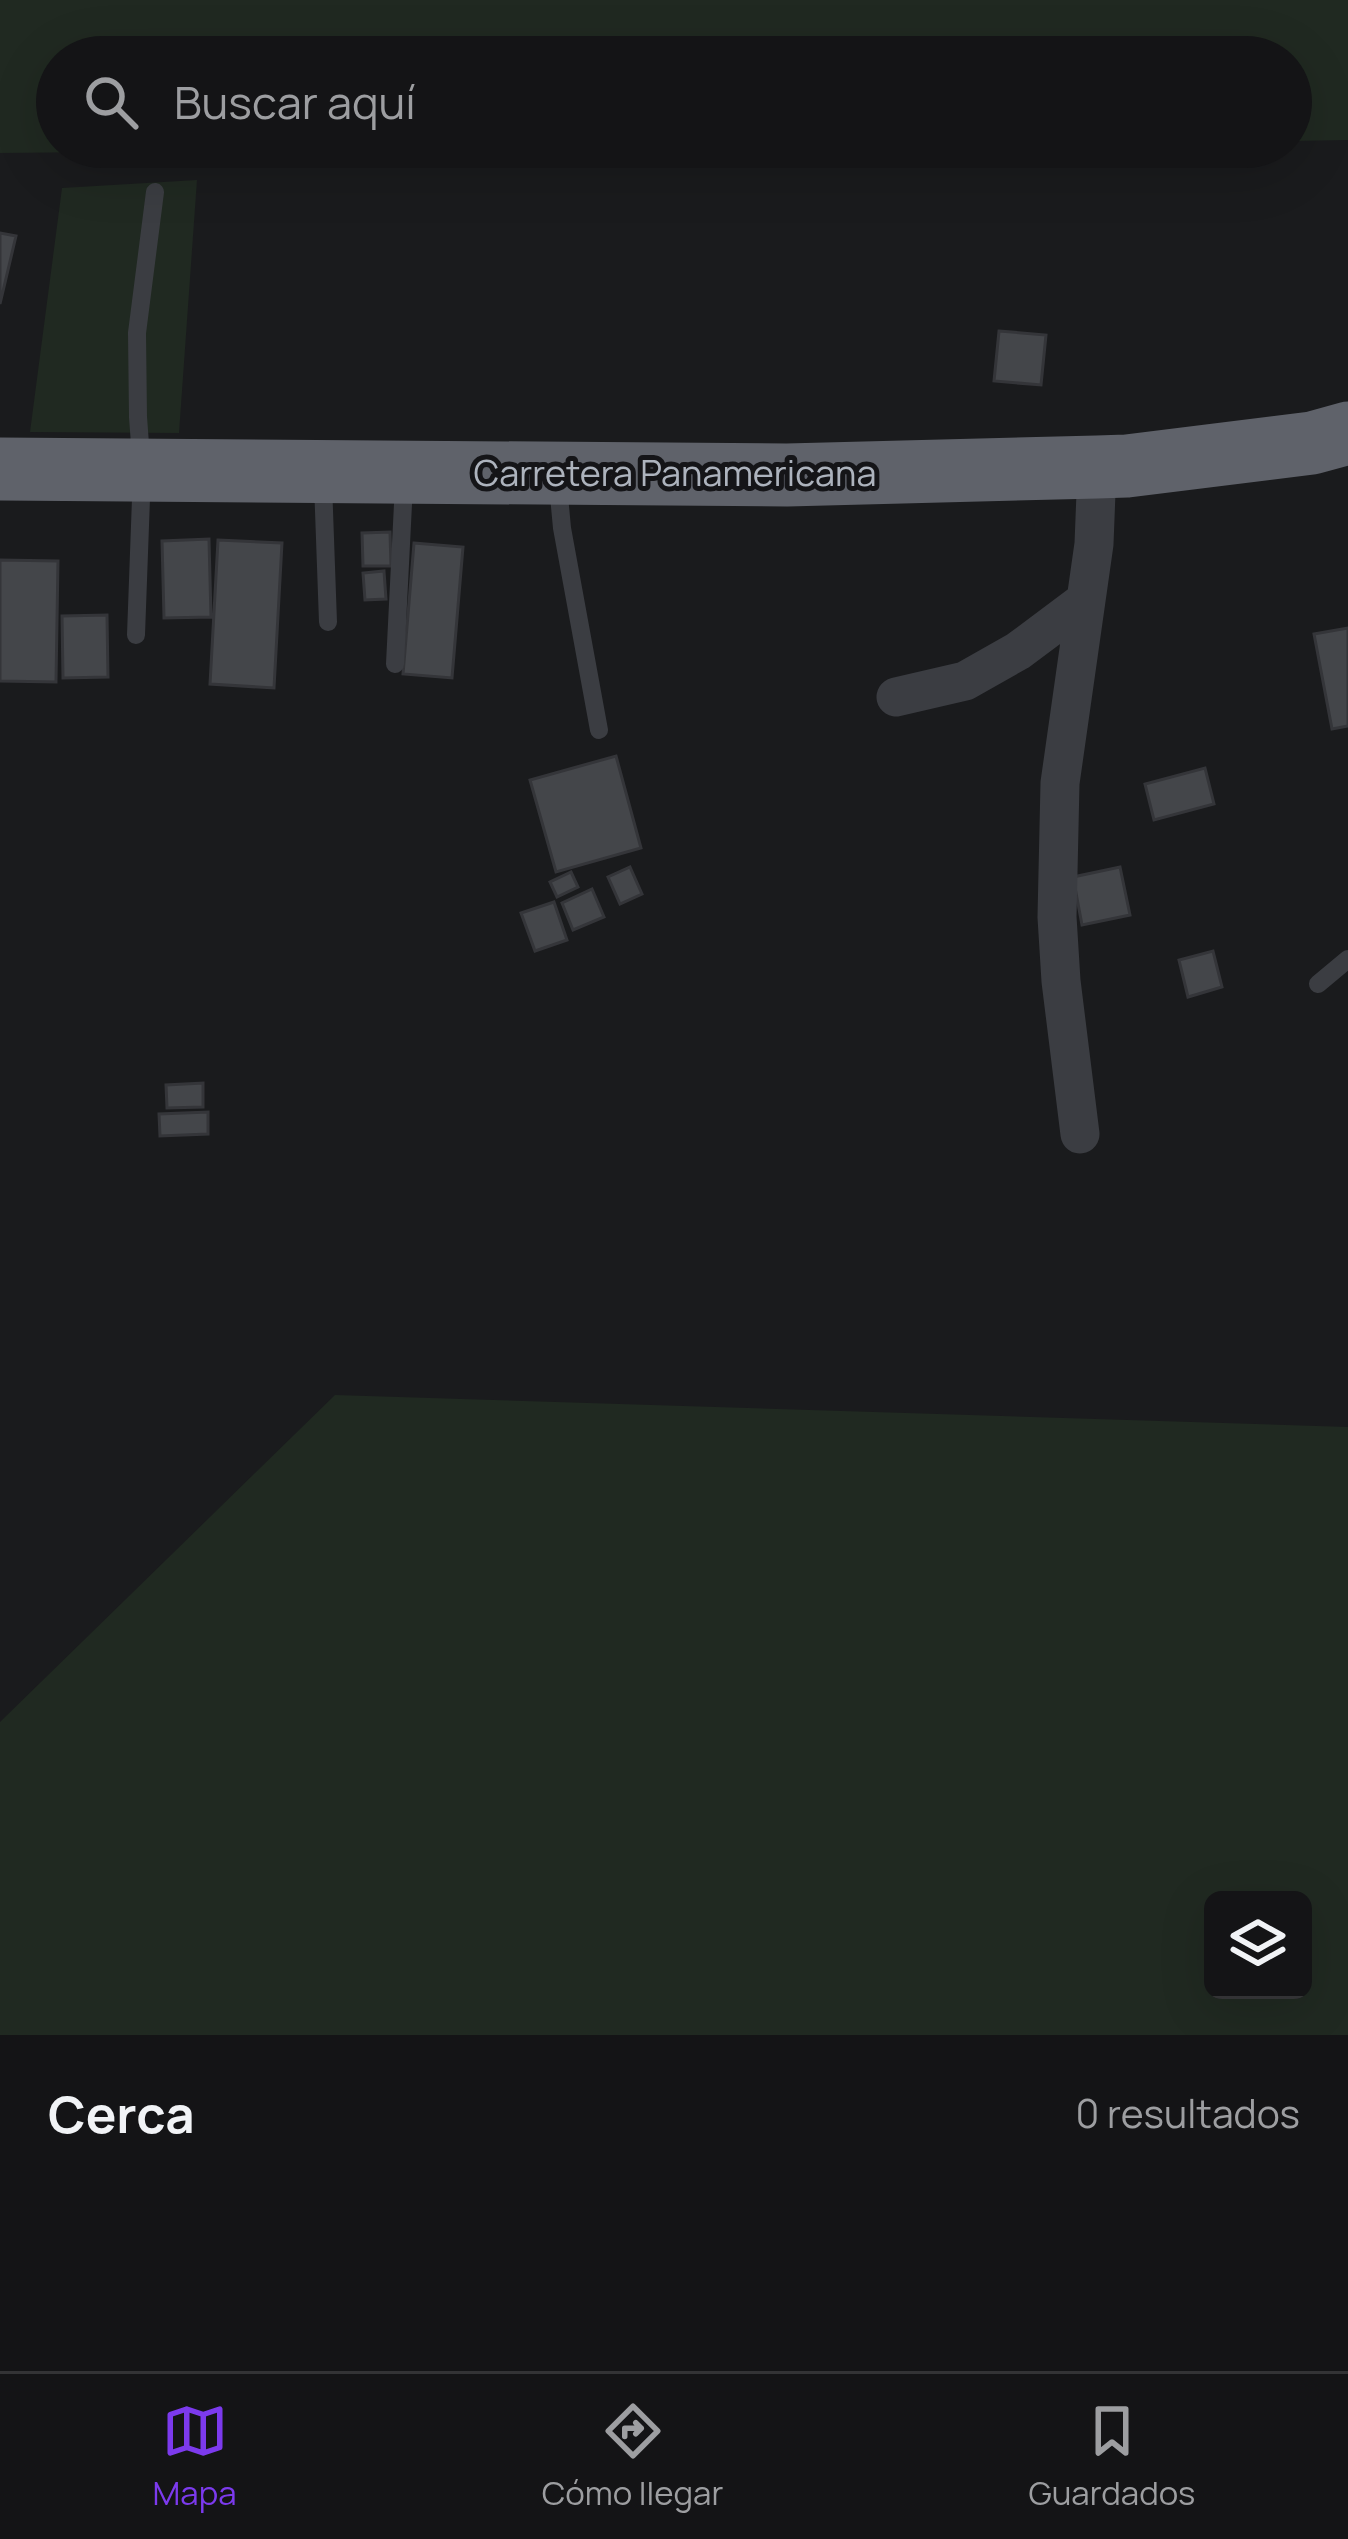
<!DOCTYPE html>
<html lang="es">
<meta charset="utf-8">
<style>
body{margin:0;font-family:Manrope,sans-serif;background:#1d1d1f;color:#f1f3f6}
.controls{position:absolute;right:36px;bottom:36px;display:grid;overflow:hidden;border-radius:18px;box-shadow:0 12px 48px #0002}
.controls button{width:108px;height:108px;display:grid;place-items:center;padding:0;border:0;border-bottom:3px solid #333335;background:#141416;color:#f1f3f6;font:60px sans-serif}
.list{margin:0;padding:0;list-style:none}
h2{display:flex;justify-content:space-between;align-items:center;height:156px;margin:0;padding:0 48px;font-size:51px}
h2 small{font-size:39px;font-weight:400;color:#9d9ea1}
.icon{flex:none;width:66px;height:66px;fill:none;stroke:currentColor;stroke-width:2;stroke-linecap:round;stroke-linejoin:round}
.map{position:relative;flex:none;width:1348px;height:2035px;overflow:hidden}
.search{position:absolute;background:#141416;box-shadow:0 12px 48px #0002;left:36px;right:36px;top:36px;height:132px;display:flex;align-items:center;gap:30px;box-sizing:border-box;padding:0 42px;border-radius:66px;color:#9d9ea1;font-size:45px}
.sheet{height:336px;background:#141416}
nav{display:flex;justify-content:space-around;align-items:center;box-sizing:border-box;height:168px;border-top:3px solid #333335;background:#141416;font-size:33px;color:#9d9ea1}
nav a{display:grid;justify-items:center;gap:6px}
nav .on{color:#7c3aed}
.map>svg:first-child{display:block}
.green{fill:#202921;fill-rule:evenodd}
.building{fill:#44464a;stroke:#343539;stroke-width:3}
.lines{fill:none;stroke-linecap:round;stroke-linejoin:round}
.service{stroke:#3b3d42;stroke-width:18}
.minor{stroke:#3b3d42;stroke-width:39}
.trunk{stroke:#5f626a;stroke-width:63}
.labels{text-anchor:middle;stroke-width:10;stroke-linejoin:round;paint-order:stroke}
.street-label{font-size:36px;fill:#adb3bd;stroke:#151518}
</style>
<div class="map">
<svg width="1348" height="2035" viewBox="0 0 1348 2035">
<rect width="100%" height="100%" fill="#1a1b1d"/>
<path class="green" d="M 0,0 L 1348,0 L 1348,140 L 1291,141 L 1291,57 L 57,57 L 57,147 L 636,147 L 0,153 Z
M 197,180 L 179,433 L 30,432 L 62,188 Z
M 335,1395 L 1348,1427 L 1348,2035 L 0,2035 L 0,1722 ZM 1303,1900 L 1303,1990 L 1213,1990 L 1213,1900 Z"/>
<path class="building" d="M 0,233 L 16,236 L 0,304 Z
M 999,331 L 1046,335 L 1041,385 L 994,381 Z
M 390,532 L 391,566 L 363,566 L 362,533 Z
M 209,539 L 211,617 L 164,618 L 162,541 Z
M 218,540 L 282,543 L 274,688 L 210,684 Z
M 414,543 L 463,547 L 452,678 L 403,674 Z
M 0,560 L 58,561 L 56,682 L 0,681 Z
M 384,571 L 386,599 L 365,600 L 363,573 Z
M 107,615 L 108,677 L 63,678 L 62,616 Z
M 1348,628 L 1348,726 L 1332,729 L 1314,634 Z
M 616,756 L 641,848 L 556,872 L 530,780 Z
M 1205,768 L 1214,804 L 1154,820 L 1145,784 Z
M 630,867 L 642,894 L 620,904 L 608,877 Z
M 1120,867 L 1130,915 L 1082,925 L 1073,877 Z
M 571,872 L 578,887 L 557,897 L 550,882 Z
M 592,889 L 604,917 L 573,930 L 562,903 Z
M 554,902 L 567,940 L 535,951 L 521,913 Z
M 1213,951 L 1222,987 L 1188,997 L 1179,960 Z
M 203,1083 L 203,1107 L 167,1108 L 166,1085 Z
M 208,1112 L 208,1134 L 160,1136 L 159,1114 Z"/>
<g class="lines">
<path class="service" d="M 323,483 L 328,622
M 558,485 L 562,528 L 599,730
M 136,635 L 142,471 L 138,417 L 137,333 L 155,192
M 395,664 L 404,484
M 1318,984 L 1348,959"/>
<path class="minor" d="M 896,697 L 965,681 L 1018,651 L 1085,601
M 1080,1134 L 1061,981 L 1057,917 L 1060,783 L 1094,544 L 1097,467"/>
<path class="trunk" d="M 0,469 L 787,475 L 1097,467 L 1127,466 L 1312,443 L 1348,433"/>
</g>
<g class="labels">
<g class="street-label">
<text x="675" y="486">Carretera Panamericana</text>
</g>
</g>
</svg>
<div class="controls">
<button><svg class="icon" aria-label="layers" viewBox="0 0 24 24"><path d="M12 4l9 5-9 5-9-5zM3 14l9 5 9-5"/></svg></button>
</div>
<div class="search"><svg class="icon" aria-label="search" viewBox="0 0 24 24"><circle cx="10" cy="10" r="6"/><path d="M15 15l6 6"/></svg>Buscar aquí</div>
</div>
<section class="sheet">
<h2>Cerca<small>0 resultados</small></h2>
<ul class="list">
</ul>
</section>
<nav>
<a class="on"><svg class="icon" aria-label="map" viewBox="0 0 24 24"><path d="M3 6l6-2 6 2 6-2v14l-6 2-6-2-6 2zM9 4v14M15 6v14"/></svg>Mapa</a>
<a><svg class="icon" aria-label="directions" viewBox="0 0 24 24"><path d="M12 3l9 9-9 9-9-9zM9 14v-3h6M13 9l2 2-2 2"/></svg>Cómo llegar</a>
<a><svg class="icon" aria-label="saved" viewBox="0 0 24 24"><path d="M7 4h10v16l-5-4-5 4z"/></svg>Guardados</a>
</nav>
